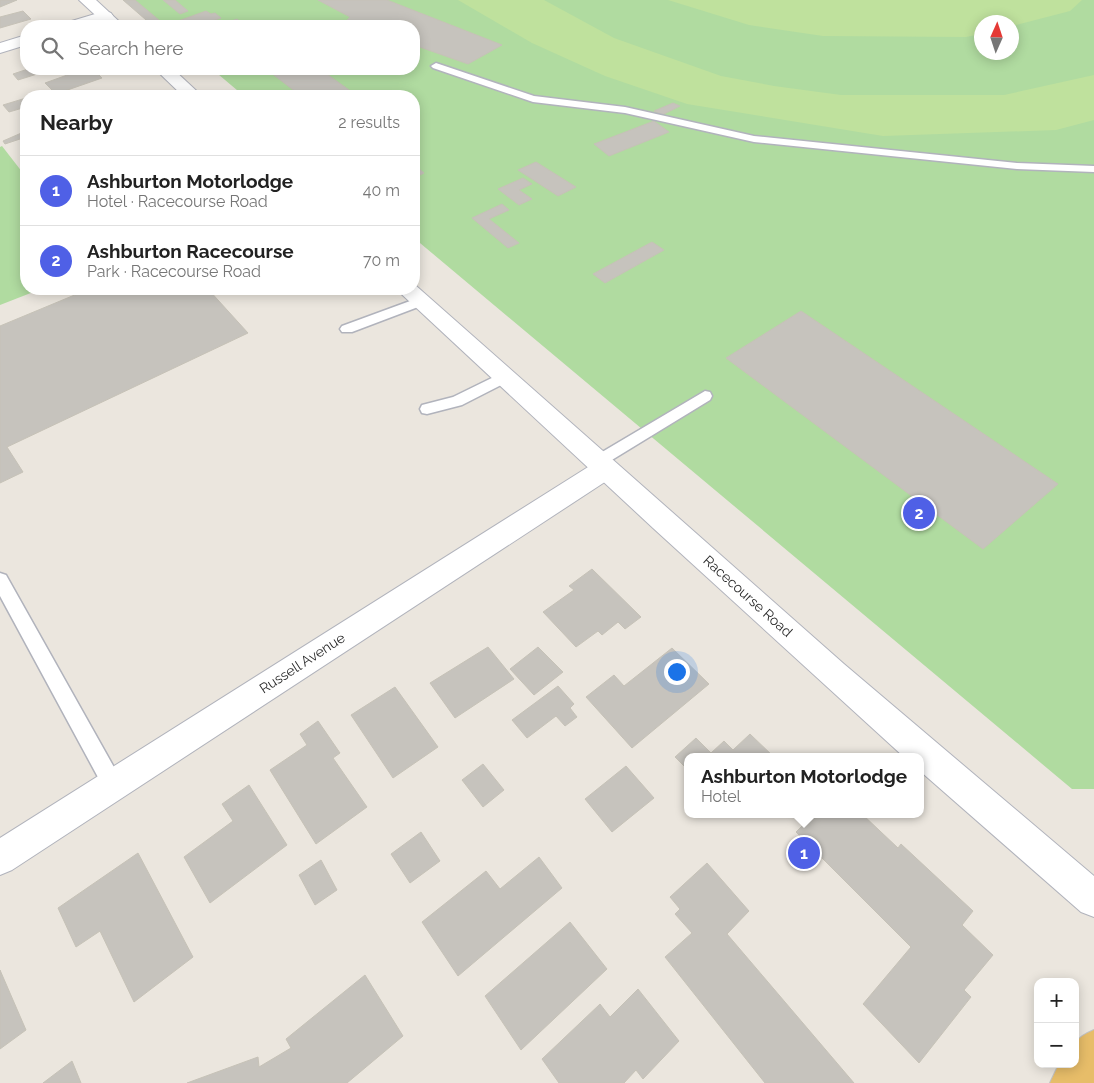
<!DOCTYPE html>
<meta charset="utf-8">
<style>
body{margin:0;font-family:Raleway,sans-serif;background:#f6f6f6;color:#222}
.controls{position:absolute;right:15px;bottom:15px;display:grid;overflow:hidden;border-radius:10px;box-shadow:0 2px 12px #0003}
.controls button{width:45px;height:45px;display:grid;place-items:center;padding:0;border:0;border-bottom:1px solid #e0e0e0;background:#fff;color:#222;font:25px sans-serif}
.compass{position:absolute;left:974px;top:15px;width:45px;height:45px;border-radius:50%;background:#fff;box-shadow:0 2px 12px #0003;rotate:3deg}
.you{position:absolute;left:676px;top:671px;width:18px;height:18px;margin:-12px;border:4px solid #fff;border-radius:50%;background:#1a73e8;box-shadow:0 0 0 8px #1a73e833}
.badge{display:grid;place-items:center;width:32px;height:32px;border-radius:50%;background:#4f60e6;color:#fff;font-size:16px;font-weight:700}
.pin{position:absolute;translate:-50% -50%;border:2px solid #fff;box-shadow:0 1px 5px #0006}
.popup{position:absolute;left:684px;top:753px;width:240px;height:65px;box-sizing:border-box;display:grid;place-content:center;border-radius:10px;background:#fff;filter:drop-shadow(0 1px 4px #0005);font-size:16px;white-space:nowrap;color:#767676}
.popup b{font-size:19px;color:#222}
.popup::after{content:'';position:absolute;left:50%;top:100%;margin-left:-10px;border:10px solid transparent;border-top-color:#fff}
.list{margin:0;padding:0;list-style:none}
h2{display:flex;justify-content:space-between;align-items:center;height:65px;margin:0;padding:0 20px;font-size:21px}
h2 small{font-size:16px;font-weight:400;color:#767676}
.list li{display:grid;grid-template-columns:32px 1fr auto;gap:15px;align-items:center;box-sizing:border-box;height:70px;padding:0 20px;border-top:1px solid #e0e0e0}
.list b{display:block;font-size:19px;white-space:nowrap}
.list p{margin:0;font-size:16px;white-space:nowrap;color:#767676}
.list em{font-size:16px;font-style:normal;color:#767676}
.icon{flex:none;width:28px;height:28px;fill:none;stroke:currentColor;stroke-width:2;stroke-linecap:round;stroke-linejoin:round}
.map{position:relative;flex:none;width:1094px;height:1083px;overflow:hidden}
.search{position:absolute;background:#fff;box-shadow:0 2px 12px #0003;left:20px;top:20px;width:400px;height:55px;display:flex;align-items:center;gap:12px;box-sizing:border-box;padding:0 18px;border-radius:20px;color:#767676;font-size:19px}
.panel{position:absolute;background:#fff;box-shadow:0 2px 12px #0003;left:20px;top:90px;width:400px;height:205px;border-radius:20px}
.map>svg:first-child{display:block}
.green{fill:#b0dba0;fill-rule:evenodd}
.pitch{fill:#bfe19d}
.building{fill:#c6c3bd;stroke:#c6c2b7}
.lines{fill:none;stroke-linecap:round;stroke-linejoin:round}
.service-casing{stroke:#b1b3bc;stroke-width:3}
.minor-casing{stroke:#b1b3bc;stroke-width:2}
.tertiary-casing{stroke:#b1b3bc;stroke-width:2}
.trunk-casing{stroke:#c3c3c3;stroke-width:2}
.service{fill:#fff;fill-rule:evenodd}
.minor{fill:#fff;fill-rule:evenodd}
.tertiary{fill:#fff;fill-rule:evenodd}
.trunk{fill:#e7bd69;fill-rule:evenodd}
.labels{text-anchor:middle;stroke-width:4;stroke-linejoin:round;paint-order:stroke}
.street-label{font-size:14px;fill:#2a2a2a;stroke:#fff}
</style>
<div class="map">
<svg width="1094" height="1083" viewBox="0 0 1094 1083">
<rect width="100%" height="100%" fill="#ebe6de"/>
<path class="green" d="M 129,0 L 1094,0 L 1094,789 L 1072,789 L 414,238 L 414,96 L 244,96 L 212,69 L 414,69 L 414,26 L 161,26 ZM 982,22 L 1012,22 L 1012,52 L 982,52 Z
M 2,146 L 26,177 L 26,289 L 41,289 L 0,305 L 0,147 Z"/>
<path class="pitch" d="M 458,0 L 544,0 L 614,38 L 721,76 L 774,86 L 841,95 L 1004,95 L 1094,75 L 1094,120 L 1056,130 L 883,136 L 687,104 L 605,76 L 532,43 Z
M 668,0 L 1082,0 L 1070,11 L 1012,26 L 1012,22 L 982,22 L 981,34 L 966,37 L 823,36 L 749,25 Z"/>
<path class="building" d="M 0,0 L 17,0 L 0,7 Z
M 123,0 L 135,0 L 166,26 L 153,26 Z
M 163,0 L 175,0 L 188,11 L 180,14 Z
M 318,0 L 387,0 L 502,45 L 468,64 L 414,45 L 414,26 L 349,26 L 343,24 L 350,17 Z
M 23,11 L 31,19 L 0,28 L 0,17 Z
M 206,11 L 211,14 L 215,13 L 221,18 L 197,26 L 173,26 L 170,24 Z
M 237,19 L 246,26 L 217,26 Z
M 28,69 L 53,69 L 18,80 L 13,74 Z
M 84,69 L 86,71 L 93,69 L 102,78 L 56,94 L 45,83 Z
M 266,69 L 320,69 L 356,95 L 301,96 Z
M 26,98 L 26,107 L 9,112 L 3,105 Z
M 673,103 L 680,106 L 662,115 L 654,111 Z
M 654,121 L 669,132 L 609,156 L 594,144 Z
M 26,131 L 26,137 L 5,144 L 3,141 Z
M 536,162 L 576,187 L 558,196 L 518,170 Z
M 414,165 L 424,173 L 414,178 Z
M 523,178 L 532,184 L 519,190 L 532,199 L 519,205 L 498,189 Z
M 502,204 L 509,210 L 489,219 L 519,243 L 508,248 L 472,218 Z
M 652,242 L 664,250 L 605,283 L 593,274 Z
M 89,289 L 208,289 L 248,333 L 7,447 L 23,472 L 0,483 L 0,326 Z
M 801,311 L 1058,484 L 983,549 L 726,358 Z
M 592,569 L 641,617 L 625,629 L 618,622 L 602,635 L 598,631 L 576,647 L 543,612 L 574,590 L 569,586 Z
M 488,647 L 514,679 L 455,718 L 430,683 Z
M 538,647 L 563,672 L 534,695 L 510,669 Z
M 672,648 L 709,684 L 632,748 L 586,697 L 614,675 L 624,686 Z
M 558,686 L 574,704 L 570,708 L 577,717 L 565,726 L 556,716 L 527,738 L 512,720 Z
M 395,687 L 438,747 L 393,778 L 351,715 Z
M 318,721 L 340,753 L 333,758 L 367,807 L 316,844 L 270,770 L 307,745 L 300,734 Z
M 750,734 L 774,757 L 688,757 L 688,770 L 675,757 L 696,738 L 711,753 L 724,741 L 733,750 Z
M 483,764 L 504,790 L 483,807 L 462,780 Z
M 626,766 L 654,798 L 612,832 L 585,799 Z
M 249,785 L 287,845 L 210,903 L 184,857 L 233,821 L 222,804 Z
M 814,814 L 862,814 L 898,848 L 901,844 L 973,911 L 962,925 L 993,955 L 964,990 L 971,997 L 919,1063 L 863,1004 L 911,947 L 796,832 Z
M 421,832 L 440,861 L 410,883 L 391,854 Z
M 138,853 L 193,957 L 134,1002 L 100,931 L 76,947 L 58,908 Z
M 539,857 L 562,888 L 458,976 L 422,922 L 486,871 L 500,889 Z
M 321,860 L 337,890 L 315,905 L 299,875 Z
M 707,863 L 749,911 L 727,934 L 854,1083 L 765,1083 L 665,957 L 692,933 L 675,914 L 680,909 L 670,897 Z
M 570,922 L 607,969 L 521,1050 L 485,996 Z
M 0,970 L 26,1030 L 0,1049 Z
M 365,975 L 403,1036 L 347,1083 L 187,1083 L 258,1057 L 259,1067 L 291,1048 L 286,1039 Z
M 638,989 L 679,1041 L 643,1079 L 636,1070 L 624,1083 L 559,1083 L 542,1059 L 600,1004 L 610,1017 Z
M 72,1061 L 81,1083 L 43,1083 Z"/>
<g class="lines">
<g class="service-casing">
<path id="service" d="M 436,63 L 534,96 L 625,107 L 754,136 L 1017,163 L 1094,166 L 1094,172 L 1017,169 L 754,142 L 625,113 L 533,102 L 433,68 L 431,66 Z
M 421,297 L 428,301 L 426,304 L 352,332 L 342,332 L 340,329 L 342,326 Z
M 504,372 L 509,373 L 511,377 L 509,381 L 462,405 L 427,414 L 422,413 L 420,409 L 422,405 L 453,397 Z
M 705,391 L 710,392 L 712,396 L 710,400 L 602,466 L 597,468 L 592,466 L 589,462 L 592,458 Z
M 0,573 L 6,575 L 120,778 L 123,785 L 120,792 L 113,795 L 106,792 L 0,596 Z"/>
</g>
<g class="minor-casing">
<path id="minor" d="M 105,11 L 111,13 L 113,16 L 111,19 L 87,26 L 63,26 L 65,23 Z
M 26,35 L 26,45 L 0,53 L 0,43 Z
M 605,459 L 614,462 L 618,469 L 614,476 L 12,870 L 0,875 L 0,838 L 596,462 Z"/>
</g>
<g class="tertiary-casing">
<path id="tertiary" d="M 79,0 L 96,0 L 124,26 L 107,26 Z
M 155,69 L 173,69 L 202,96 L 183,96 Z
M 414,284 L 844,664 L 1094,876 L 1094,917 L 1081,912 L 920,771 L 920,757 L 904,757 L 653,528 L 396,289 L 414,289 Z"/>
</g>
<g class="trunk-casing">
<path id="trunk" d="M 1094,1030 L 1094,1083 L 1050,1083 L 1059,1064 L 1075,1064 C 1075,1043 1073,1039 1094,1030 Z"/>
</g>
<use href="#service" class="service"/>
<use href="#minor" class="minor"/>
<use href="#tertiary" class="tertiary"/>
<use href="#trunk" class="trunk"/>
</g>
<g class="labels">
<g class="street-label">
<text transform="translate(748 596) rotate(42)" y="5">Racecourse Road</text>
<text transform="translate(302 663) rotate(-33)" y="5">Russell Avenue</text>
</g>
</g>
</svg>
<div class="controls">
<button>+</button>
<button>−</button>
</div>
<svg class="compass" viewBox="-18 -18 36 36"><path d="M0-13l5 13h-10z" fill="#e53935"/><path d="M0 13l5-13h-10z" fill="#767676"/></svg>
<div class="you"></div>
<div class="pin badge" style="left:804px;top:853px">1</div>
<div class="popup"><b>Ashburton Motorlodge</b>Hotel</div>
<div class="pin badge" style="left:919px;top:513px">2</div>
<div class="search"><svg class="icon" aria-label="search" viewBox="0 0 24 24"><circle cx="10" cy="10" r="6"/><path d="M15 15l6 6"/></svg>Search here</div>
<section class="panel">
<h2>Nearby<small>2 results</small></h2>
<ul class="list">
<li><span class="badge">1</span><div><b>Ashburton Motorlodge</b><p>Hotel · Racecourse Road</p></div><em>40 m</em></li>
<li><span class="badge">2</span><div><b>Ashburton Racecourse</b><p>Park · Racecourse Road</p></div><em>70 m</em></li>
</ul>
</section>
</div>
